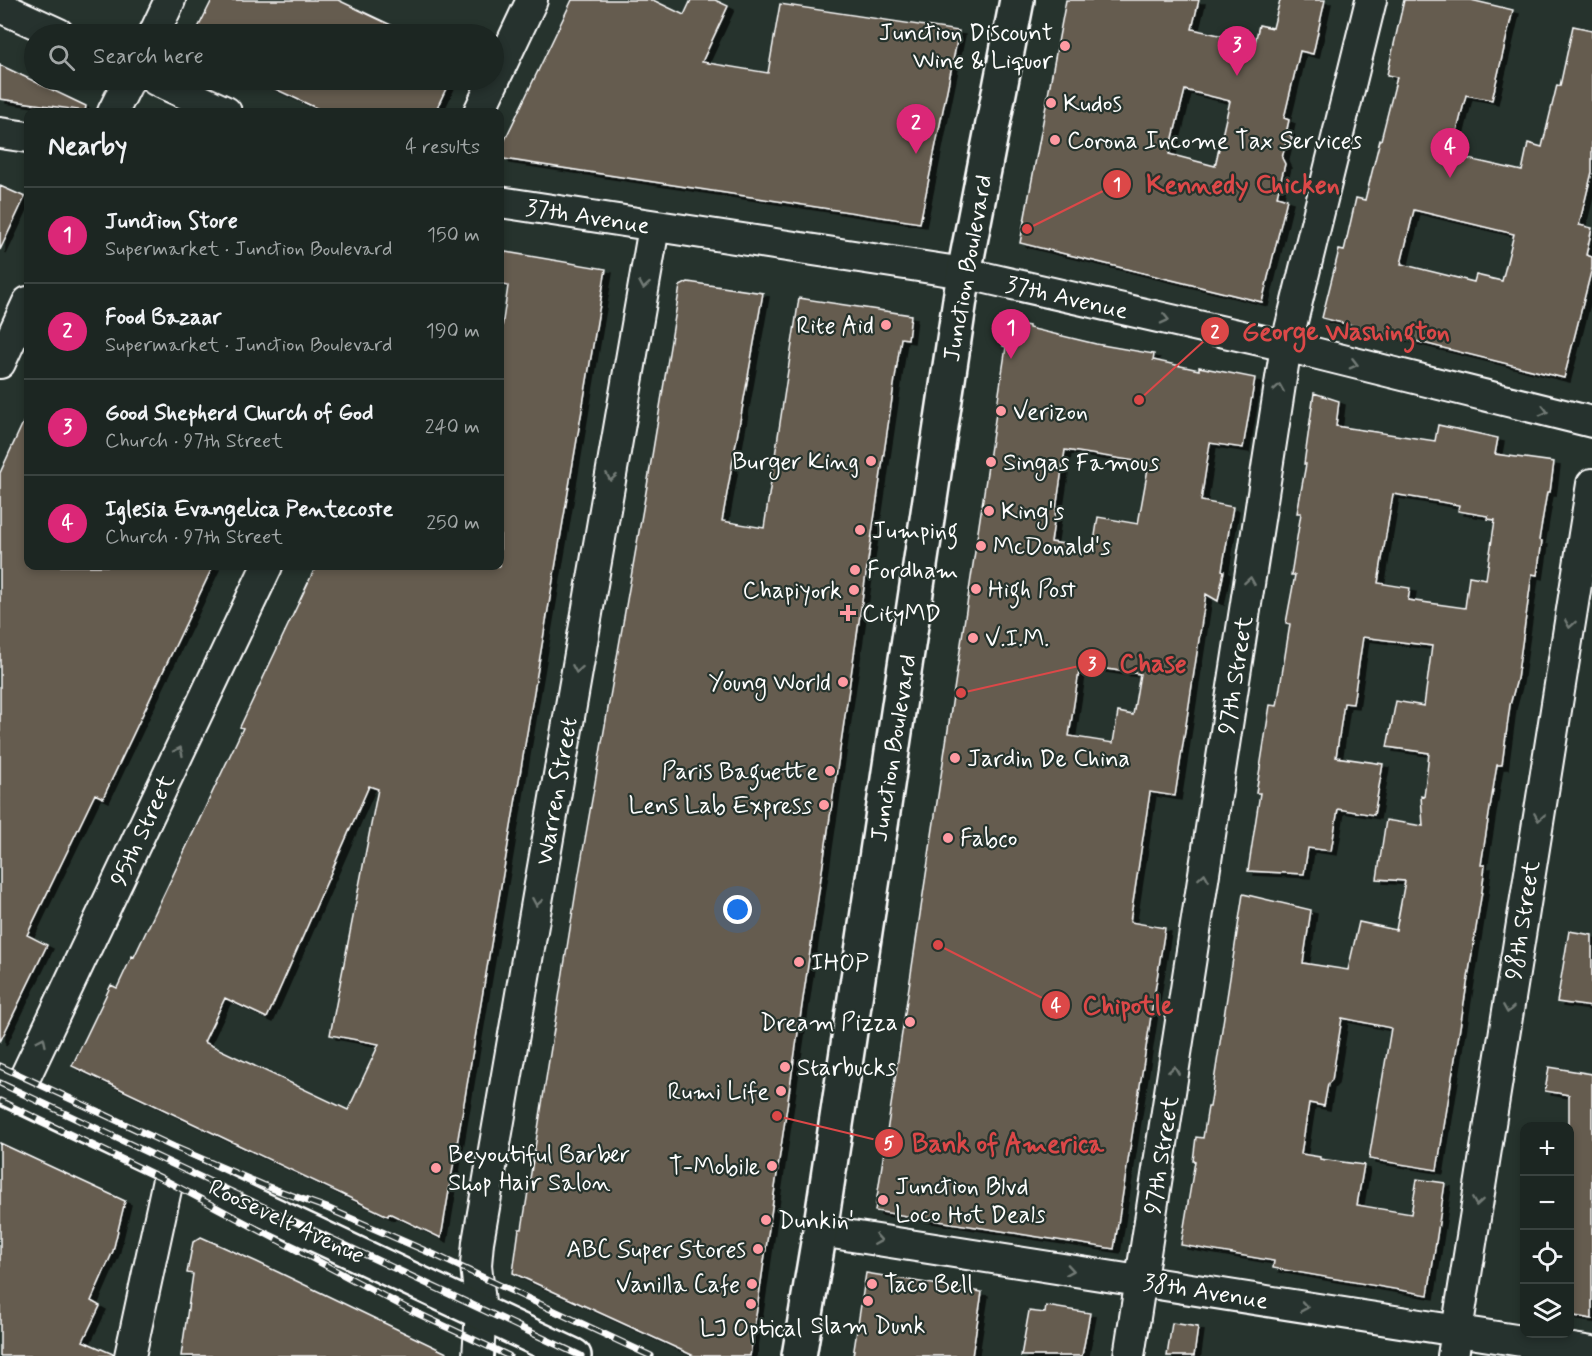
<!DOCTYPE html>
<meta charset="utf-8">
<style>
body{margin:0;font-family:Mynerve,sans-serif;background:#252e2a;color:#f1f3f6}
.controls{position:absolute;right:18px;bottom:18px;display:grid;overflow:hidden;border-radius:12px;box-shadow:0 3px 9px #0003}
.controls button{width:54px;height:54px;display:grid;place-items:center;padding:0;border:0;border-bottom:2px solid #3a4340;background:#1c2622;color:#f1f3f6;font:30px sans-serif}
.you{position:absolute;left:738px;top:910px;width:21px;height:21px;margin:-15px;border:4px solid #fff;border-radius:50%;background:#1a73e8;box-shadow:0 0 0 9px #1a73e833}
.badge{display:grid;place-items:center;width:39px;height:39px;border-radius:50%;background:#db2777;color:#fff;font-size:20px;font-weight:700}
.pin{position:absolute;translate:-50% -50px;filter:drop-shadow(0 2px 3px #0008)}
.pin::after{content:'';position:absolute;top:32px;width:21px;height:18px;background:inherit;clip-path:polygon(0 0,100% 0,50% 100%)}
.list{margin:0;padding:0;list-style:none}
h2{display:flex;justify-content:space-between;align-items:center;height:78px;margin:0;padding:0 24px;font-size:26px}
h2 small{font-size:20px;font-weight:400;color:#a0a5a5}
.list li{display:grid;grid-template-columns:39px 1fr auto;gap:18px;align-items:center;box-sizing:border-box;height:96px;padding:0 24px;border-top:2px solid #3a4340}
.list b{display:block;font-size:22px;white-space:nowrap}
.list p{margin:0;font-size:20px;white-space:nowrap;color:#a0a5a5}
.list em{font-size:20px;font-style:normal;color:#a0a5a5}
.icon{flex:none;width:33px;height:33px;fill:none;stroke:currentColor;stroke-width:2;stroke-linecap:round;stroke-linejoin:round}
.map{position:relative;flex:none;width:1592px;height:1356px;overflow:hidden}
.search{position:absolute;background:#1c2622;box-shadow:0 3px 9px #0003;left:24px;top:24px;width:480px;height:66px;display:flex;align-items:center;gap:15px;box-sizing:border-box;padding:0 21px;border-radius:33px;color:#a0a5a5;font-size:22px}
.panel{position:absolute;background:#1c2622;box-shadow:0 3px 9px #0003;left:24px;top:108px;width:480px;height:462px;border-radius:12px}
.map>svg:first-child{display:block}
.building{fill:#655b4f;stroke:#fff;stroke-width:1.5;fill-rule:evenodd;filter:url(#shadow)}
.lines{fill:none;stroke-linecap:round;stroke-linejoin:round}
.street-casing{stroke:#fff;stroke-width:34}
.secondary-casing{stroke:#fff;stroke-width:38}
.street{stroke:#26332d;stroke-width:30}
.secondary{stroke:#26332d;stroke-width:33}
.rail-casing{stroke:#fff;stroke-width:7}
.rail{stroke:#26332d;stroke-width:4.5;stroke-dasharray:14;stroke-linecap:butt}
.oneway{stroke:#727a76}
.poi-dot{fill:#ff9aa2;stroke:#26332d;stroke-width:2}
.labels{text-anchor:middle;stroke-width:4.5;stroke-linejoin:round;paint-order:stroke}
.poi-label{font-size:24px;fill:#fff;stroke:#26332d;text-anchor:start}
.street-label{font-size:24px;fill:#fff;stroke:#26332d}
.leader{fill:none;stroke:#dc4848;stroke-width:2}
.callout-dot{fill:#dc4848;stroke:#26332d;stroke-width:2}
.mark-label{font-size:18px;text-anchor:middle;font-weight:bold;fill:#fff}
.callout-label{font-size:26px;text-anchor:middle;font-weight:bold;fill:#dc4848;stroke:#26332d;stroke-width:4.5;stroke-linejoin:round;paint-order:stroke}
</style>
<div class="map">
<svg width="1592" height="1356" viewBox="0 0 1592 1356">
<defs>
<filter id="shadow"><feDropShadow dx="6" dy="4" stdDeviation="0" flood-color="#0009"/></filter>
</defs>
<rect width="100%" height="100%" fill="#26332d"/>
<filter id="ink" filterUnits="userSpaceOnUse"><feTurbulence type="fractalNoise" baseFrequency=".0167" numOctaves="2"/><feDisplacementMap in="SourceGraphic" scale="12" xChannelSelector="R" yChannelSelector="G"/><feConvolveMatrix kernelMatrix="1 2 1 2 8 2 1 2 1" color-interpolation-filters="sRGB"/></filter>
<g filter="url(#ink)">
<path class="building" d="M 212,0 L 338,0 L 410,34 L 195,34 Z
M 572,0 L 653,0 L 684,15 L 691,0 L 715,0 L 728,6 L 702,62 L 768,73 L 780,4 L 959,31 L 920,223 L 504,159 L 500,150 Z
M 1066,0 L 1199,0 L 1192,29 L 1255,43 L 1259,25 L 1273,28 L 1280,0 L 1325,0 L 1313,54 L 1300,51 L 1284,118 L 1289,120 L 1287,129 L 1292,139 L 1286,142 L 1282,158 L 1285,164 L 1277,196 L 1287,199 L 1262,302 L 1020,243 ZM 1185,90 L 1230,101 L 1215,166 L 1169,154 Z
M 1404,0 L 1471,0 L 1513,10 L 1492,100 L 1466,95 L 1451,155 L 1522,171 L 1528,143 L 1542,147 L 1557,85 L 1560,86 L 1573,26 L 1592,30 L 1592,172 L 1579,225 L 1592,228 L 1586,255 L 1592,257 L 1592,268 L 1564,378 L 1322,318 L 1339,250 L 1344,251 L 1356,198 L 1365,200 L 1380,140 L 1381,140 L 1397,77 L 1387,75 ZM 1414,210 L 1514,234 L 1502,281 L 1476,275 L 1474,282 L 1401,264 Z
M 0,65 L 86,106 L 85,111 L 0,99 Z
M 256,80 L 450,80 L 435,112 L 325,112 Z
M 0,186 L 25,197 L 0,250 Z
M 500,251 L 606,269 L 441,1238 L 389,1213 L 388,1216 L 72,1066 L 111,985 L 117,988 L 132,956 L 134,957 L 243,728 L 240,727 L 316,566 L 500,566 L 500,341 L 508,286 L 500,284 ZM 369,786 L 378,789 L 330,1035 L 379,1044 L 348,1110 L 204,1042 L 225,998 L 267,1018 Z
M 688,282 L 763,293 L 722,521 L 764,528 L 799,298 L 911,315 L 908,339 L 901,338 L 750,1356 L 694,1356 L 513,1273 L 519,1229 L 522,1229 L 577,885 L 647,486 L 680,286 Z
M 1007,322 L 1029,326 L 1029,328 L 1096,344 L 1154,354 L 1153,360 L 1199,370 L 1199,367 L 1255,378 L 1243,448 L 1210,443 L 1201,501 L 1233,507 L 1222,570 L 1224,571 L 1218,601 L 1206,594 L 1175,796 L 1150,792 L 1130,922 L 1165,928 L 1114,1249 L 875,1211 L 1006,347 L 1003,346 ZM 1065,450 L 1149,463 L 1138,524 L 1098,517 L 1093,548 L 1051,542 ZM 1080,665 L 1140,674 L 1133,715 L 1118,712 L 1113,743 L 1069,736 Z
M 1314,393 L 1339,401 L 1336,426 L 1435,441 L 1438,425 L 1498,438 L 1495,454 L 1554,462 L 1550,492 L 1547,492 L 1539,540 L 1542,541 L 1537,575 L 1532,574 L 1517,679 L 1510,705 L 1502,765 L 1497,765 L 1494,783 L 1481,865 L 1485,865 L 1482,891 L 1437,1170 L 1369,1159 L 1391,1028 L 1342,1018 L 1332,1080 L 1328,1084 L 1324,1106 L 1309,1103 L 1301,1154 L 1320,1157 L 1320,1159 L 1364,1165 L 1357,1205 L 1411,1214 L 1417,1179 L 1445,1183 L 1428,1295 L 1273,1268 L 1274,1261 L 1181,1245 L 1195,1161 L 1193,1161 L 1196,1137 L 1203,1138 L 1208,1107 L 1210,1107 L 1243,894 L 1311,910 L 1303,963 L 1348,970 L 1359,922 L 1396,930 L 1405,881 L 1377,879 L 1386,820 L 1423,826 L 1421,796 L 1424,797 L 1429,753 L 1387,747 L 1396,701 L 1424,706 L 1432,646 L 1363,637 L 1353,704 L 1344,703 L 1336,757 L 1383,764 L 1374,815 L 1338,809 L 1331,851 L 1308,848 L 1304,874 L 1248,871 L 1260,793 L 1256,793 L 1270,705 L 1277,706 L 1290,624 L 1286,623 L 1295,575 L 1291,575 L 1301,513 L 1297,513 L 1306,464 L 1304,464 ZM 1393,494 L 1459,505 L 1458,511 L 1488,516 L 1487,519 L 1495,520 L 1486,579 L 1469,576 L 1465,608 L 1408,600 L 1410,588 L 1378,583 Z
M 28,412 L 28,566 L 213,566 L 103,798 L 95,794 L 27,935 L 47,945 L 0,1042 L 0,473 Z
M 1569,931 L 1592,935 L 1592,1007 L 1557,1002 Z
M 1549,1067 L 1592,1074 L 1592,1319 L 1569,1315 L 1569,1095 L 1545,1091 Z
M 0,1143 L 125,1201 L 113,1251 L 91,1301 L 100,1306 L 83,1341 L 113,1354 L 113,1356 L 0,1356 Z
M 201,1237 L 257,1262 L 453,1356 L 181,1356 L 193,1274 L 187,1273 L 193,1242 Z
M 866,1273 L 982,1292 L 972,1356 L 853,1356 Z
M 1046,1306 L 1090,1313 L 1082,1356 L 1021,1356 L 1029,1311 L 1045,1313 Z
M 1172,1323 L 1198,1327 L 1194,1356 L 1167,1356 Z"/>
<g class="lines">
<g class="street-casing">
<path id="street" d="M 0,7 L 59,34
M 154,34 L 170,0
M 156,80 L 226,112
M 113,112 L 129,80
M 479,112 L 532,0
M 0,133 L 28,137
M 500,202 L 964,273 L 1286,346 L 1592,422
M 0,363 L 28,302
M 17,1094 L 267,566
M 820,1231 L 1592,1352
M 130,1356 L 171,1166
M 478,1356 L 481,1312 L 476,1265 L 478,1242 L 654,227
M 1129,1356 L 1286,346 L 1371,0
M 1453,1356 L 1592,484"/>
</g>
<g class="secondary-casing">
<path id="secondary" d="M 0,1086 L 574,1356
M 799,1356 L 820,1231 L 964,273 L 1017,0"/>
</g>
<use href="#street" class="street"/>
<use href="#secondary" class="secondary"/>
<g class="rail-casing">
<path id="rail" d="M 0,1066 L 174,1147 L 263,1185 L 327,1208 L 435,1255 L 651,1356
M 0,1083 L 581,1356
M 0,1101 L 161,1178 L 408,1309 L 509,1356"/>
</g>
<use href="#rail" class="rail"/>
</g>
<defs><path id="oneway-chevron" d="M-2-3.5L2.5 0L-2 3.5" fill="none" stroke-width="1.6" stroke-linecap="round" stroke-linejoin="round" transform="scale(1.5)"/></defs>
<g class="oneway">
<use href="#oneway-chevron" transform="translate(644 285) rotate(100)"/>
<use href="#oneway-chevron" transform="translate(1165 319) rotate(13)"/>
<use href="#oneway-chevron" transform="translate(1354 364) rotate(14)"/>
<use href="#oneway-chevron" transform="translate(1279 388) rotate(-81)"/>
<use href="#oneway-chevron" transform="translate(1544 411) rotate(14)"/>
<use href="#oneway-chevron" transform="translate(611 477) rotate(100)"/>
<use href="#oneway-chevron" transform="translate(1250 581) rotate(-81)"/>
<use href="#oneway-chevron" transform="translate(1570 624) rotate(99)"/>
<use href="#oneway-chevron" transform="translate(577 669) rotate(100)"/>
<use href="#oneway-chevron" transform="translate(179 751) rotate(-65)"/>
<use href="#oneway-chevron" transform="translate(1539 817) rotate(99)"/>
<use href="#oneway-chevron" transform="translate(1204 877) rotate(-81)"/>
<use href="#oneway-chevron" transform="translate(537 902) rotate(100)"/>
<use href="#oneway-chevron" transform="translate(1508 1009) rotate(99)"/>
<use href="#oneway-chevron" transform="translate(42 1041) rotate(-65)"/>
<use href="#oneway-chevron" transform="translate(1174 1070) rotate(-81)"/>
<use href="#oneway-chevron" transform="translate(1477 1202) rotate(99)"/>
<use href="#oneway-chevron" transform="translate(878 1240) rotate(9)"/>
<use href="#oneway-chevron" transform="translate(1070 1270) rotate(9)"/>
<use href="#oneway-chevron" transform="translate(1304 1307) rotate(9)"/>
</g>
</g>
<g class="poi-dot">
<circle cx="1065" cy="46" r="6"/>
<circle cx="1051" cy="103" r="6"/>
<circle cx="1055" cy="140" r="6"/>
<circle cx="886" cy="325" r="6"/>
<circle cx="1001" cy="411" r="6"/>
<circle cx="871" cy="461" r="6"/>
<circle cx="991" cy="462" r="6"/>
<circle cx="989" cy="511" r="6"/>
<circle cx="860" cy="530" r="6"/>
<circle cx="981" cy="546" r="6"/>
<circle cx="855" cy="570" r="6"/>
<circle cx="976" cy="589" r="6"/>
<circle cx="854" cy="590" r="6"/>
<path d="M845 604h6v6h6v6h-6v6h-6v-6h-6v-6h6z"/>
<circle cx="973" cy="638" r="6"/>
<circle cx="843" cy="682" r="6"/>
<circle cx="955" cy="758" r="6"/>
<circle cx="830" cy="771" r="6"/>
<circle cx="824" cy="805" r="6"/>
<circle cx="948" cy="838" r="6"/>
<circle cx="799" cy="962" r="6"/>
<circle cx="910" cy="1022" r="6"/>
<circle cx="785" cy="1067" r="6"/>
<circle cx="781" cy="1091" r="6"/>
<circle cx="772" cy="1166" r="6"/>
<circle cx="436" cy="1168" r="6"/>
<circle cx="883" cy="1200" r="6"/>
<circle cx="766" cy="1220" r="6"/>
<circle cx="758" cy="1249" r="6"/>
<circle cx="752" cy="1284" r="6"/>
<circle cx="872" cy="1284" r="6"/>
<circle cx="868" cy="1301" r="6"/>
<circle cx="751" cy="1304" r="6"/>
</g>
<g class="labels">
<g class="poi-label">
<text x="1053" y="40" text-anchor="end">Junction Discount<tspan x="1053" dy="28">Wine &amp; Liquor</tspan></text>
<text x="1063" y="111">Kudos</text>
<text x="1067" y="148">Corona Income Tax Services</text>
<text x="874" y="333" text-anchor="end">Rite Aid</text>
<text x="1013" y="419">Verizon</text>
<text x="859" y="469" text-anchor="end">Burger King</text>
<text x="1003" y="470">Singas Famous</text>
<text x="1001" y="519">King's</text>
<text x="872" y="538">Jumping</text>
<text x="993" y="554">McDonald's</text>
<text x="867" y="578">Fordham</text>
<text x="988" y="597">High Post</text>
<text x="842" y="598" text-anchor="end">Chapiyork</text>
<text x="862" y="621">CityMD</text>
<text x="985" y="646">V.I.M.</text>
<text x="831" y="690" text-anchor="end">Young World</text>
<text x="967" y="766">Jardin De China</text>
<text x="818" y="779" text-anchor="end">Paris Baguette</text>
<text x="812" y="813" text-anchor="end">Lens Lab Express</text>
<text x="960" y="846">Fabco</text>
<text x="811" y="970">IHOP</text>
<text x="898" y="1030" text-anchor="end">Dream Pizza</text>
<text x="797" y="1075">Starbucks</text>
<text x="769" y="1099" text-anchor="end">Rumi Life</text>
<text x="448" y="1162">Beyoutiful Barber<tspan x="448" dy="28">Shop Hair Salon</tspan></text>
<text x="760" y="1174" text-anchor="end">T-Mobile</text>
<text x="895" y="1194">Junction Blvd<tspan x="895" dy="28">Loco Hot Deals</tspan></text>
<text x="778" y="1228">Dunkin'</text>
<text x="746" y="1257" text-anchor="end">ABC Super Stores</text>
<text x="740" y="1292" text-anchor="end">Vanilla Cafe</text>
<text x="884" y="1292">Taco Bell</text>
<text x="868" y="1333" text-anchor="middle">Slam Dunk</text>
<text x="751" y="1336" text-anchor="middle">LJ Optical</text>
</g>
<g class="street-label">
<text transform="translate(588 216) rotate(9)" y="8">37th Avenue</text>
<text transform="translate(967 268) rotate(-80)" y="8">Junction Boulevard</text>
<text transform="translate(1067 297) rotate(13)" y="8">37th Avenue</text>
<text transform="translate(1235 675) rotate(-81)" y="8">97th Street</text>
<text transform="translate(893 748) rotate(-81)" y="8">Junction Boulevard</text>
<text transform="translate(556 791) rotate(-80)" y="8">Warren Street</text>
<text transform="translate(142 830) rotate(-65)" y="8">95th Street</text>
<text transform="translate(1522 920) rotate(-81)" y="8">98th Street</text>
<text transform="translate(1161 1155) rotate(-81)" y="8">97th Street</text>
<text transform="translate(287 1221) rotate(25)" y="8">Roosevelt Avenue</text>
<text transform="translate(1206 1291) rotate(9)" y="8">38th Avenue</text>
</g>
</g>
<path class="leader" d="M1027 229L1117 184M1139 400L1215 331M961 693L1092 663M938 945L1056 1005M777 1116L889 1143"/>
<g class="callout-dot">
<circle cx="1027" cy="229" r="6"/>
<circle cx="1139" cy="400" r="6"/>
<circle cx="961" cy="693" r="6"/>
<circle cx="938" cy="945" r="6"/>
<circle cx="777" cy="1116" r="6"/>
<circle cx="1117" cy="184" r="15"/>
<circle cx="1215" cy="331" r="15"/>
<circle cx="1092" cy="663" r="15"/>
<circle cx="1056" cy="1005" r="15"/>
<circle cx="889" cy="1143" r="15"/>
</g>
<g class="mark-label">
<text x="1117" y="190">1</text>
<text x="1215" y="337">2</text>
<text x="1092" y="669">3</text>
<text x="1056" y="1011">4</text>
<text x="889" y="1149">5</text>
</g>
<g class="callout-label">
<text x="1243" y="193">Kennedy Chicken</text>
<text x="1346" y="340">George Washington</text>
<text x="1153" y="672">Chase</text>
<text x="1128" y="1014">Chipotle</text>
<text x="1008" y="1152">Bank of America</text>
</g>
</svg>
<div class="controls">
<button>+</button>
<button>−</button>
<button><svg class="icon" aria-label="locate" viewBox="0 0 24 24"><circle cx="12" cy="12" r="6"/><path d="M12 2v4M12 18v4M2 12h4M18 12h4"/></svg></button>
<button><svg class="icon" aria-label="layers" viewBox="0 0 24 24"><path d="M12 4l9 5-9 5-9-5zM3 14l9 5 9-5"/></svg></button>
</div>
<div class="you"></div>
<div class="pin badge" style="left:1011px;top:359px">1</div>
<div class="pin badge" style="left:916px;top:154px">2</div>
<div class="pin badge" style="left:1237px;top:76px">3</div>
<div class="pin badge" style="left:1450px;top:178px">4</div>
<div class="search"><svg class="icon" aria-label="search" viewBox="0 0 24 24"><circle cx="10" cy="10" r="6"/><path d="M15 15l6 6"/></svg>Search here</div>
<section class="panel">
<h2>Nearby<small>4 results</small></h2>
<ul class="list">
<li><span class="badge">1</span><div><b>Junction Store</b><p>Supermarket · Junction Boulevard</p></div><em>150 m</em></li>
<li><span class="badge">2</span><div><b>Food Bazaar</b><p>Supermarket · Junction Boulevard</p></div><em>190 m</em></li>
<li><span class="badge">3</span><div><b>Good Shepherd Church of God</b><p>Church · 97th Street</p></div><em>240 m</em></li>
<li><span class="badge">4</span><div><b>Iglesia Evangelica Pentecoste</b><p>Church · 97th Street</p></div><em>250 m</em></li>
</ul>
</section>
</div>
